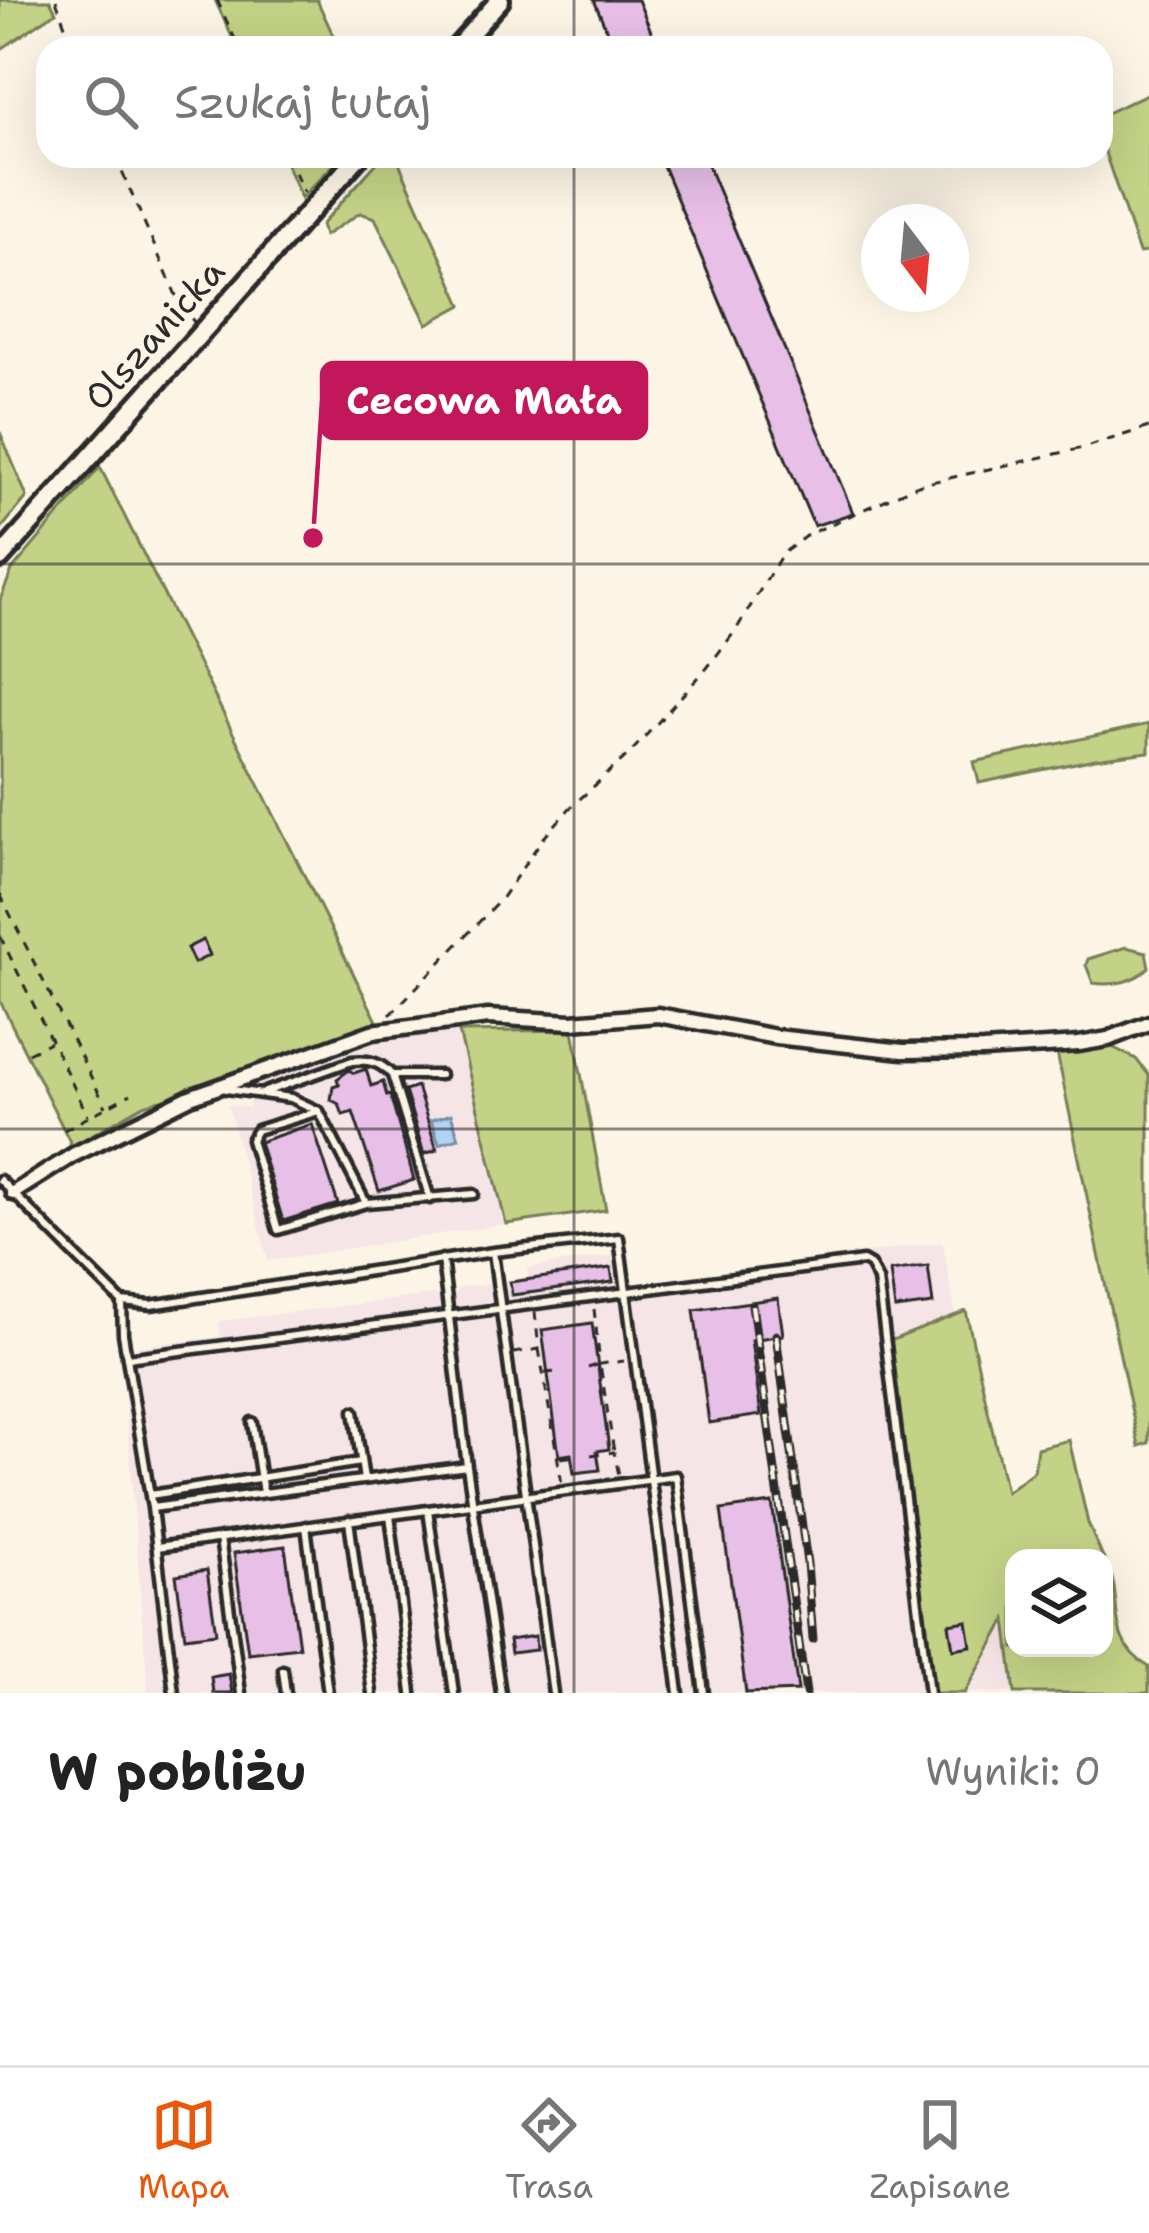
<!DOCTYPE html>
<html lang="pl">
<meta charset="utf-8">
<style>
body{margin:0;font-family:"Shantell Sans",sans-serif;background:#f2f2f2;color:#222}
.controls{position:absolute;right:36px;bottom:36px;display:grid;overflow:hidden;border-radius:24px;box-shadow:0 12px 48px #0002}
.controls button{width:108px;height:108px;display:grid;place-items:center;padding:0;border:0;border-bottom:3px solid #e0e0e0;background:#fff;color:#222;font:60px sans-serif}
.compass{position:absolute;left:861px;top:204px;width:108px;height:108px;border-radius:50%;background:#fff;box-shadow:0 12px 48px #0002;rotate:164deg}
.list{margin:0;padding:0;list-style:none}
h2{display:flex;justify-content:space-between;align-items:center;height:156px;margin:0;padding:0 48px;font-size:51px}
h2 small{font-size:39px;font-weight:400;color:#767676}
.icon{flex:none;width:66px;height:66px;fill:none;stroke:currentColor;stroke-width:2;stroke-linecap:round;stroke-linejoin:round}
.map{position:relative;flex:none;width:1149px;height:1693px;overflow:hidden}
.search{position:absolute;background:#fff;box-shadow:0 12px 48px #0002;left:36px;right:36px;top:36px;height:132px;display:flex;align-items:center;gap:30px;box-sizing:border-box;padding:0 42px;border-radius:36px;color:#767676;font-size:45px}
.sheet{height:372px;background:#fff}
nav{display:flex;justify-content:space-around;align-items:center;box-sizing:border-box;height:168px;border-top:3px solid #e0e0e0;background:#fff;font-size:33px;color:#767676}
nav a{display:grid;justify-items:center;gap:6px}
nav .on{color:#ea580c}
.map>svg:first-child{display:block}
.built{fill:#f6e5e6}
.green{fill:#c3d286;stroke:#777e58;stroke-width:3}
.water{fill:#afd2f7;stroke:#7a8fa5;stroke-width:3}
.building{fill:#e7bfe7;stroke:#2b2b2b;stroke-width:3}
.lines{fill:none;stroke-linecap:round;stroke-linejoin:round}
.lane-casing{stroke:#2b2b2b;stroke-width:15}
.street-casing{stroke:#2b2b2b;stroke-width:21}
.secondary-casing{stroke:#2b2b2b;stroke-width:26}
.path{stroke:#2b2b2b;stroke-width:3;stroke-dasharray:9 9;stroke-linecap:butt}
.lane{stroke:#fcf5e5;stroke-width:6}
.street{stroke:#fcf5e5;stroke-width:12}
.secondary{stroke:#fcf5e5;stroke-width:16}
.rail-casing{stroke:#2b2b2b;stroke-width:9}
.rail{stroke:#fcf5e5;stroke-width:4.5;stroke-dasharray:14;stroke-linecap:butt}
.grid{fill:none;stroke:#2b2b2b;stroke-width:3;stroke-opacity:0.55}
.labels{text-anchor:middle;stroke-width:12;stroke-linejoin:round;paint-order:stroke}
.street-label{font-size:36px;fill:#2b2b2b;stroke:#fcf5e5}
.leader{fill:none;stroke:#c2185b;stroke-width:4.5}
.callout-dot{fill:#c2185b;stroke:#fcf5e5;stroke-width:4.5}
.callout{fill:#c2185b;stroke:#c2185b;stroke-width:4.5}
.callout-label{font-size:39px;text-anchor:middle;font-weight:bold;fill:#fff}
</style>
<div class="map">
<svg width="1149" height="1693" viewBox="0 0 1149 1693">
<rect width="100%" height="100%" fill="#fcf5e5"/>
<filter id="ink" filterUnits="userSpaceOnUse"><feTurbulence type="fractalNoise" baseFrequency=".00833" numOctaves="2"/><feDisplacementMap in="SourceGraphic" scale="24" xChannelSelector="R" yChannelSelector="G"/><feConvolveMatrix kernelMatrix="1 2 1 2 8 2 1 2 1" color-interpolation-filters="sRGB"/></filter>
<g filter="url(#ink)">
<path class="built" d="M 459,1032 L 506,1224 L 268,1261 L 228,1105 L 249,1108 L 251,1086 L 379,1040 Z
M 943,1242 L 1005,1603 L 1015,1693 L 148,1693 L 121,1348 L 220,1337 L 219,1321 L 457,1292 L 457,1288 L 528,1278 L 527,1268 L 615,1255 L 620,1287 Z"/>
<path class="green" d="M 0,0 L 50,0 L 56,12 L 0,50 Z
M 215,0 L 317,0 L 339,48 L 237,48 Z
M 1149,93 L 1149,252 L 1139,253 L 1101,141 L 1101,116 Z
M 283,156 L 342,156 L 301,198 Z
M 383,156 L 396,156 L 462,305 L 427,324 L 375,218 L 360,213 L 324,236 L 321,225 Z
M 0,432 L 27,497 L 0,530 Z
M 100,467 L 377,1021 L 352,1035 L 240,1078 L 144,1105 L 72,1146 L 0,1001 L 0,600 L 12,570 Z
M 1149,724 L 1149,752 L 1095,759 L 979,783 L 974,762 Z
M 1126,947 L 1146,952 L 1149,967 C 1136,982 1112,986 1093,983 L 1086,965 L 1088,959 Z
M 573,1030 L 606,1210 L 506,1224 L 459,1032 Z
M 1110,1046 L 1136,1059 L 1149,1075 L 1149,1443 L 1139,1446 L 1057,1053 Z
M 966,1311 L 1006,1492 L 1034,1471 L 1037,1448 L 1069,1440 L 1088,1523 L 1103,1558 L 1014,1558 L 1014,1648 L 1104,1648 L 1104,1559 C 1128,1599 1100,1637 1149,1667 L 1149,1693 L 1015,1693 L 1006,1620 L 965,1693 L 934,1693 L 890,1341 Z"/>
<path class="water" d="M 451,1114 L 459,1138 L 439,1144 L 431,1120 Z"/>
<path class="building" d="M 594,0 L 638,0 L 658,48 L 614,48 Z
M 659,156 L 704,156 L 853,513 L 814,526 Z
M 203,940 L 210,955 L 194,963 L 187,948 Z
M 366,1069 L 371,1086 L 383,1082 L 387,1096 L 390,1095 L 414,1180 L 379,1191 L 353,1112 L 343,1115 L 339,1104 L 331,1100 L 333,1086 L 339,1084 L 337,1079 L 349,1070 L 354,1073 Z
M 417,1087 L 437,1150 L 424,1154 L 405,1091 Z
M 312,1124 L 338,1204 L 283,1221 L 259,1142 Z
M 928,1266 L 933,1304 L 895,1309 L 890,1271 Z
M 611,1268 L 613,1282 L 512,1295 L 510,1282 Z
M 778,1298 L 783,1335 L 751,1340 L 761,1415 L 709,1423 L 694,1310 Z
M 592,1323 L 609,1449 L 597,1451 L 600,1470 L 574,1473 L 571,1454 L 559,1456 L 542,1330 Z
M 772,1503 L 798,1691 L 746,1693 L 721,1510 Z
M 285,1546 L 299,1647 L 248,1653 L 234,1553 Z
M 207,1570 L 216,1633 L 185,1637 L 176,1575 Z
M 967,1621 L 971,1646 L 953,1649 L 949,1624 Z
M 535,1636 L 536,1650 L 511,1653 L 509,1640 Z
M 229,1674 L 232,1693 L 213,1693 L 211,1677 Z"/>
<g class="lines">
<g class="lane-casing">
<path id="lane" d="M 392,1075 L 440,1075
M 226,1089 L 291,1098 L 319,1111 L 366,1203 L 474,1194
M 265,1092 L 352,1061 C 369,1059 380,1062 392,1075 L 430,1199
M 319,1111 L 257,1130 L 251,1140 L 278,1230 L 366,1203
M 0,1180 L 122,1302 L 151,1305 L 493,1252 L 619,1238 L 679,1693
M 493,1252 L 553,1693
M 442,1259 L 467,1466 L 501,1693
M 122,1302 L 123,1334 L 152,1508 L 174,1693
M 127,1358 L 863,1261 L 870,1265 L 878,1280 L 929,1693
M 354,1411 L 364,1480
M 252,1422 L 263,1493
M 150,1495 L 361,1462
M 152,1508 L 467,1466
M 428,1510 L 454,1693
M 390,1515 L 412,1693
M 349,1520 L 372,1693
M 306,1526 L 328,1693
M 220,1538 L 241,1693
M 157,1547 L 676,1476 L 704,1693
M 283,1670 L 286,1693"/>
</g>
<g class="street-casing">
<path id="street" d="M 13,1193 L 73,1155 L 190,1097 L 372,1032 L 488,1017 L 572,1022 L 658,1015 L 776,1037 L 903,1051 L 983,1050 L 1079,1044 L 1108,1039 L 1149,1023"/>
</g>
<g class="secondary-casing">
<path id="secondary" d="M 457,48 L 500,0
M 0,558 L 359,156"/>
</g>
<path class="path" d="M 56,0 L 73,48
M 217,0 L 239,48
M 115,156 L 179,302 L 194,322
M 288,156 L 304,193
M 0,894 L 106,1107
M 0,936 L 88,1116
M 390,1015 L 501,899 L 541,841 L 569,809 L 631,752 L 707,668 L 736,630 L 782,554 L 807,535 L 918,485 L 1083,448 L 1149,427
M 28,1053 L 50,1042
M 64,1130 L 131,1094
M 594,1309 L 600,1364 L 624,1361
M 539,1349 L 562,1484
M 514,1353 L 539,1349 L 535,1312
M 588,1368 L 600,1364 L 614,1452
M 545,1373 L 559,1372
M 591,1455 L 614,1452 L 619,1475
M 561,1458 L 577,1456"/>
<use href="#lane" class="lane"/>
<use href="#street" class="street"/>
<use href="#secondary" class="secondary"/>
<g class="rail-casing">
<path id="rail" d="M 752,1305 L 806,1693
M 776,1335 L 807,1563 L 813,1639"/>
</g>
<use href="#rail" class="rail"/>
</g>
</g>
<path class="grid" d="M 574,0 L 574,48M 574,156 L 574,1693M 0,564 L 1149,564M 0,1129 L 1149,1129"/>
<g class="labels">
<g class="street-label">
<text transform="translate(154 334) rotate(-48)" y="13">Olszanicka</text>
</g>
</g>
<path class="leader" d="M313 538L322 401"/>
<circle class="callout-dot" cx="313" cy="538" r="12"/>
<rect class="callout" x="322" y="363" width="324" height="75" rx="12"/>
<g class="callout-label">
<text x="484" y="414">Cecowa Mała</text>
</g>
</svg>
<div class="controls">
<button><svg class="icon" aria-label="layers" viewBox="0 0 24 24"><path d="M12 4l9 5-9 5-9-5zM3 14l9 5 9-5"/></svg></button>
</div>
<svg class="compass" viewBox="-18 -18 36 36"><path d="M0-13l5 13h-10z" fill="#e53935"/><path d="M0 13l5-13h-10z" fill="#767676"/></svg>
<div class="search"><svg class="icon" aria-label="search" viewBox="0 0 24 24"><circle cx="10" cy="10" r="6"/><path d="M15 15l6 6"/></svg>Szukaj tutaj</div>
</div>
<section class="sheet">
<h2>W pobliżu<small>Wyniki: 0</small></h2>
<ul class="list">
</ul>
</section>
<nav>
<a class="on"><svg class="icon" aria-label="map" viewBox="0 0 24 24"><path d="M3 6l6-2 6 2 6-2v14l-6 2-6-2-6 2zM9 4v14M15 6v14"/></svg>Mapa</a>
<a><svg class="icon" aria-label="directions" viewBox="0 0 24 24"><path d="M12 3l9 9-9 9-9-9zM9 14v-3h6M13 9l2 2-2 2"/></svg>Trasa</a>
<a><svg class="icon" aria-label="saved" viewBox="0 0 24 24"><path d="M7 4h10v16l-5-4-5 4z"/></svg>Zapisane</a>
</nav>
